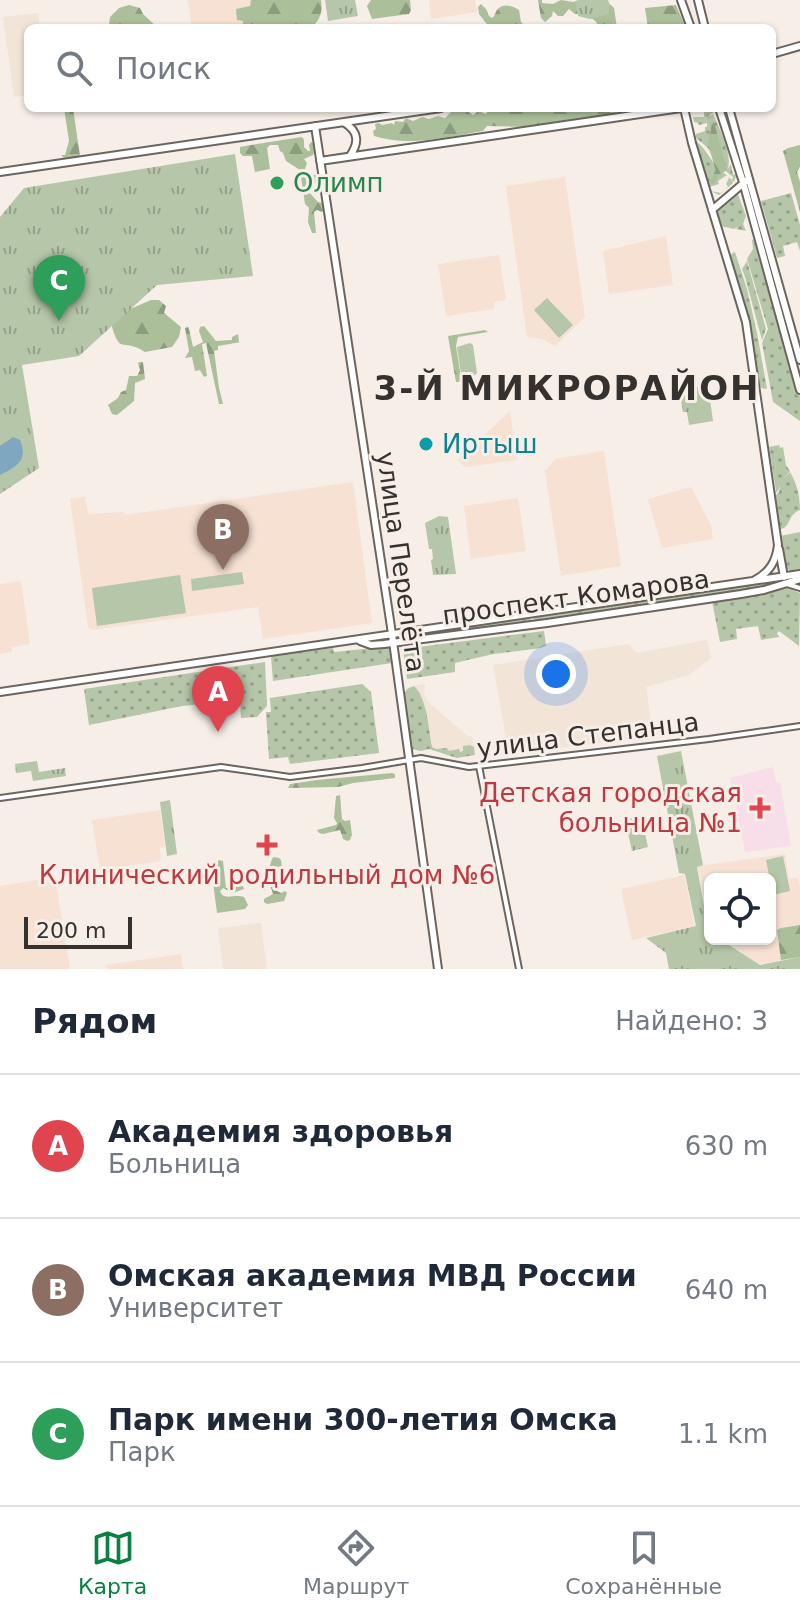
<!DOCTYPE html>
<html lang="ru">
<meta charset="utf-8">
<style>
body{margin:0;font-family:"DejaVu Sans",sans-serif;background:#f2f2f3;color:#1f2937}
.controls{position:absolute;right:24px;bottom:24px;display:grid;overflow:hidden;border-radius:12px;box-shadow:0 2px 6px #0004}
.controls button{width:72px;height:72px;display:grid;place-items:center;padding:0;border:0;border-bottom:2px solid #e0e1e3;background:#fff;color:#1f2937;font:40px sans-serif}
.scale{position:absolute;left:24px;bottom:20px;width:108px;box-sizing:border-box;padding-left:8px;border:4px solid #34312e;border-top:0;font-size:22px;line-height:28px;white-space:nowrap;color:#34312e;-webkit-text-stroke:6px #f6eee7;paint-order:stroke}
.you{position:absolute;left:556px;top:674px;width:28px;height:28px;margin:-20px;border:6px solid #fff;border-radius:50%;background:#1a73e8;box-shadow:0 0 0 12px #1a73e833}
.badge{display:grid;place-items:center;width:52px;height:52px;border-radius:50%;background:#0b8043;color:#fff;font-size:26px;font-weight:700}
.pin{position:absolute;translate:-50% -66px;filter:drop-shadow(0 2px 4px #0008)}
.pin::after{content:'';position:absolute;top:42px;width:28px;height:24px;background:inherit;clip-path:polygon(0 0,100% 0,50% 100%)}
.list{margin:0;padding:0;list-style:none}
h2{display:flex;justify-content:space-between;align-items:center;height:104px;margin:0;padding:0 32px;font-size:34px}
h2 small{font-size:26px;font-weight:400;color:#747a83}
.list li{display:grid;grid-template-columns:52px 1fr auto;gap:24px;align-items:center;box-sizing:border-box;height:144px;padding:0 32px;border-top:2px solid #e0e1e3}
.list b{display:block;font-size:30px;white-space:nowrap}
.list p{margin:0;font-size:26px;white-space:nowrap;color:#747a83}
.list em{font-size:26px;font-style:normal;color:#747a83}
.icon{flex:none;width:44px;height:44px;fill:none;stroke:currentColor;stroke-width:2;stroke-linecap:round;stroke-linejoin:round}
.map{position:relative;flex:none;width:800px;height:969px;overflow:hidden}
.search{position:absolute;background:#fff;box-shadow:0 2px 6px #0004;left:24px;right:24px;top:24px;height:88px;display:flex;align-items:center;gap:20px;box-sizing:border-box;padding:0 28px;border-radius:12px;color:#747a83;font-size:30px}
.sheet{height:536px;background:#fff}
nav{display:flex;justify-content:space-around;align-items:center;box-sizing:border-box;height:112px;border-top:2px solid #e0e1e3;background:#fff;font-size:22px;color:#747a83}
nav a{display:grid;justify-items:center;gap:4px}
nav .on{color:#0b8043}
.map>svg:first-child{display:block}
.built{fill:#f2e4d7}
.education{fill:#f6e1d3}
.medical{fill:#f7dee8}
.grass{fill:url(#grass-dots)}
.forest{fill:url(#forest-firs)}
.park{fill:url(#park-tufts)}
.pitch{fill:#b6c6a8}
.water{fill:#80a7c0}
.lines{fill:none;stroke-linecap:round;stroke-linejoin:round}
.minor-casing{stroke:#6c655f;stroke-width:8}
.major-casing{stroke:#6c655f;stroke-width:10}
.minor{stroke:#fff;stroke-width:4}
.major{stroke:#fff;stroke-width:6}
.leisure-dot{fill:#2e9e5b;stroke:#f6eee7;stroke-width:3}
.culture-dot{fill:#0f9aa8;stroke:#f6eee7;stroke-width:3}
.health-dot{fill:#e0444e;stroke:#f6eee7;stroke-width:3}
.labels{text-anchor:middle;stroke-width:6;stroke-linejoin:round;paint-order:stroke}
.leisure-label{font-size:26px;fill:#27864d;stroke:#f6eee7;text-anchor:start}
.culture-label{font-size:26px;fill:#0d838f;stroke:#f6eee7;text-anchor:start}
.street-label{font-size:26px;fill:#34312e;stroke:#f6eee7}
.health-label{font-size:26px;fill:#be3a42;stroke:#f6eee7;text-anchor:end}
.district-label{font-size:34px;font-weight:bold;letter-spacing:2px;fill:#34312e;stroke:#f6eee7}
</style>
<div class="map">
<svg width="800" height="969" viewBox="0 0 800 969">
<defs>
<pattern id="grass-dots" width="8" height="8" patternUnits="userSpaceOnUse" patternTransform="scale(2)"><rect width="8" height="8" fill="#b6c6a8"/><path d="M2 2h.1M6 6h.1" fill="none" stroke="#95a189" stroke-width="1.8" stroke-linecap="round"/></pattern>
<pattern id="forest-firs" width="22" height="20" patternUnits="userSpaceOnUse" patternTransform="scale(2)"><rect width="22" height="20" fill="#abbf9a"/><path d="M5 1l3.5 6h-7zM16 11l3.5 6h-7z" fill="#8c9c7e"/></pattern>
<pattern id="park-tufts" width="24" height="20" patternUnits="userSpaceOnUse" patternTransform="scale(2)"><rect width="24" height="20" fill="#b6c6a8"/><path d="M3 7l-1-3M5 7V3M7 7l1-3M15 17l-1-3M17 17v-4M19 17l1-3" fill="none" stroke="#95a189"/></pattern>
</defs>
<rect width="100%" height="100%" fill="#f6eee7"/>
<path class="built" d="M 38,13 L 40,28 L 28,28 L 28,95 L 14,97 L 3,17 Z
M 707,640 L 711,658 L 689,675 L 646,687 L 653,736 L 509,754 L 493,665 L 629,644 L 636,653 Z
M 425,684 L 424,693 L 428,702 L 469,737 L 472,736 L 474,747 L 470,745 L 464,746 L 464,751 L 459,752 L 449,751 L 447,748 L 436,749 L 431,746 L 425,705 L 420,693 L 413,686 Z
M 261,923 L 267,969 L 223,969 L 218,928 Z"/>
<path class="education" d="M 188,0 L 271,0 L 253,28 L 192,28 Z
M 429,0 L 475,0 L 477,12 L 431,19 Z
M 565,177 L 585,317 L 555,346 L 542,339 L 527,337 L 506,186 Z
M 666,236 L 673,285 L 609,294 L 603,251 Z
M 499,255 L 506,300 L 494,302 L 494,309 L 446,316 L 438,264 Z
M 510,411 L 517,460 L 465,467 L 458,460 Z
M 604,451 L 621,566 L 561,576 L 545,471 L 555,459 Z
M 353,482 L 372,623 L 263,639 L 258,607 L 92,630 L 88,627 L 70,499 L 85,497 L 88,514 L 124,512 L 125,515 Z
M 691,487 L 711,525 L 713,539 L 662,548 L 648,499 Z
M 518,498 L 526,551 L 471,559 L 464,506 Z
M 21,581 L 30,644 L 11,647 L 12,652 L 0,654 L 0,584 Z
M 160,810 L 165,847 L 160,848 L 161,861 L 100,870 L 92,820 Z
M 785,854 L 789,879 L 798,878 L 800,887 L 800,957 L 759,964 L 722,939 L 770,939 L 770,879 L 710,879 L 710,927 L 698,866 Z
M 684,875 L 695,926 L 632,940 L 621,889 Z
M 55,877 L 70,969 L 0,969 L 0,886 Z
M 181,954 L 183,969 L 107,969 L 106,965 Z"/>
<path class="medical" d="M 773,767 L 776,782 L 780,782 L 791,846 L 745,852 L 730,778 Z"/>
<path class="grass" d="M 704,108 L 712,108 L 714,112 L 704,119 L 713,114 C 720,130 732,152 728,169 L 731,164 L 733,175 L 735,174 L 736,176 L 734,182 L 732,180 L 733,183 L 719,195 L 711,191 L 721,193 L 728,187 L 726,184 L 729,178 L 727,175 L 718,181 L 719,184 L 709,187 L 694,140 C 705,147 708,156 716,166 C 721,171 727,175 732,180 L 733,177 L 717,164 L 708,148 L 695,137 L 696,134 L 705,131 L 705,127 L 707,127 L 707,123 L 699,125 L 698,123 L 694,122 L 693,117 L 704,117 Z
M 737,192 L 746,216 L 743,224 L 746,231 L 736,229 L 740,226 L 734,229 L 721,226 L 717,211 Z
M 791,193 L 800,225 L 800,251 L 797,242 L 783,246 L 785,256 L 777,258 L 761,201 Z
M 754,239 L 759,260 L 764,268 L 773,308 L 792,370 L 794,385 L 800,396 L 800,421 L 773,402 L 762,343 L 768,329 L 747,259 L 753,249 L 752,240 Z
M 735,252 L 747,289 L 757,333 L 767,389 L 761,388 L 757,379 L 748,318 L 730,255 Z
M 747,261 L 766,329 L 762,340 L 745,277 L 742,269 Z
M 779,445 L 780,448 L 783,447 L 786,465 L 790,471 L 784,478 L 790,472 C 797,484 800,496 800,510 C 787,515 791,527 781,529 L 779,529 L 774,497 L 779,492 L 780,485 L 778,491 L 774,494 L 774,492 L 776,491 L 769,447 Z
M 800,532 L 800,570 L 792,572 L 785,567 L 780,536 Z
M 800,575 L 800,578 L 764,588 L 534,623 L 533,616 L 762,583 Z
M 781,588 L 789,588 L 800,593 L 799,646 L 779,631 L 777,633 L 779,637 L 761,640 L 758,626 L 736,629 L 737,639 L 720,642 L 712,601 Z
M 529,617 L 532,620 L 530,623 L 396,639 L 399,636 Z
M 544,631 L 546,646 L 541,648 L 493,654 L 455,663 L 455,672 L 407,679 L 403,649 Z
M 383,647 L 390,648 L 392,663 L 273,681 L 271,656 L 333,648 L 334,652 Z
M 265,662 L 267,706 L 257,717 L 241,718 L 240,700 L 182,706 L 89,725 L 84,689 Z
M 362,684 L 371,692 L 379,753 L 290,764 L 288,757 L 269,759 L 266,712 L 271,712 L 270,698 Z
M 414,686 C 428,700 428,727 432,747 L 436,749 L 447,748 L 449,751 L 459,749 L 460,752 L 463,751 L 463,746 L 470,745 L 474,747 L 475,755 L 457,758 L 429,749 L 421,751 L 411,749 L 404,695 L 407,689 Z"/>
<path class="forest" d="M 251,0 L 321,0 C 323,12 320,20 311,28 L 243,28 L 243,21 L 237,20 L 236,9 L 250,6 Z
M 371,0 L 410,0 L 411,10 L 409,14 L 372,19 L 367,6 Z
M 538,0 L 542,0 L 542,3 L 553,4 L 561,0 L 573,2 L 582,0 L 611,5 L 614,8 L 617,28 L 595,28 L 597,23 C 591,16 583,13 575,14 L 569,9 L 563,16 L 558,16 L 553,11 L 552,16 L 545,22 L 541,18 Z
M 481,4 L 486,9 L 489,16 L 492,18 C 495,16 495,13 497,10 C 503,2 513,6 519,10 L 521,22 L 526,27 L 489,27 L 479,14 L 478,7 Z
M 129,5 L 140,8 L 143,14 L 158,28 L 110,28 L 109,25 L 110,17 L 119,8 Z
M 676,5 L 686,28 L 648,28 L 645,8 Z
M 64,108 L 73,108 L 80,156 L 66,160 L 61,155 L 65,155 L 69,141 Z
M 487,108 L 615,108 L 617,113 L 524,127 L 487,126 L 483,131 C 448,137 409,147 374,136 L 373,131 L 376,129 L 375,124 L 379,123 L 382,125 L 392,123 L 394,125 L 395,121 L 403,122 L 406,118 L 413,121 L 422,117 L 429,119 L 438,116 L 445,118 L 452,111 L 467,111 L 473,115 L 479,111 L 485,114 L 487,113 Z
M 710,122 L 714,122 L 727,170 L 719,175 L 714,185 L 711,184 L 709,181 L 716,171 L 708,144 L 711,130 Z
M 302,137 L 304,140 L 304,147 L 308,151 L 310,151 L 309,145 L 311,142 L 315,144 L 316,149 L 313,155 L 304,159 L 307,163 L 305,169 L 300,170 L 286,161 L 283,153 L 280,151 L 278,145 L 270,145 L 267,148 L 270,169 L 255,172 L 252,156 L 243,156 L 240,153 L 240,147 L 245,146 Z
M 800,145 L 800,166 L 797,172 L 800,182 L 800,212 L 783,151 L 788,148 Z
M 309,175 L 318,175 L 320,181 L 318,183 L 308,184 L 307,190 L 318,202 L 323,203 L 325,206 L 322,212 L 317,210 L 314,212 L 316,233 L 312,233 L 308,222 L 309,208 L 305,204 L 301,177 Z
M 151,300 L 159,300 L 166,306 L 164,313 L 181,327 L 179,337 L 172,347 L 145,352 C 123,337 120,357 111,323 L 119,314 Z
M 204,326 L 216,341 L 232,340 L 232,337 L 238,334 L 239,342 L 241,342 L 218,346 L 218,350 L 214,351 L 219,388 L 223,404 L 219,404 L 206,343 L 202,344 L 207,376 L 204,377 L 200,370 L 195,371 L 192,357 L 185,358 L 189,351 L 185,328 L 188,327 L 189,329 L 193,347 L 203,342 L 199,331 L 200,327 Z
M 485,330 L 488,332 L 458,337 L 456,346 L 461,378 L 459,382 L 456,382 L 448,336 Z
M 140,362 L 143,362 L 145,379 L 135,383 L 134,401 L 117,415 L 112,414 L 108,405 L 118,398 L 121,392 L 126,390 L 129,376 L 137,376 L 140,370 L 138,363 Z
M 392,773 L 395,774 L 395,778 L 353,783 L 338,787 L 288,788 L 290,784 L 317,780 Z
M 340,795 L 342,819 L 345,821 L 350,820 L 352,835 L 350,840 L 347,841 L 343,839 L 340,830 L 323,834 L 319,833 L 317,830 L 336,825 L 337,823 L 334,818 L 336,796 Z
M 273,857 L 279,858 L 281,860 L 283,877 L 276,882 L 277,891 L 281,893 L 285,891 L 287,893 L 284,901 L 267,904 L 264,902 L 264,899 L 273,894 C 269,883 267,869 273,857 Z
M 218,860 L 223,861 L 226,888 L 243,886 L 244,889 L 233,893 L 223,888 L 220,891 L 222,895 C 229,899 236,894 244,897 L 248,905 L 245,909 L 217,913 L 211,867 L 218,864 Z
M 800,925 L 800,957 L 781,960 L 777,930 L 781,928 Z"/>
<path class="park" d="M 325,0 L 355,0 L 358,16 L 328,21 Z
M 579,0 L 608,0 L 610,5 L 608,14 L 590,19 L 578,16 L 575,1 Z
M 235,154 L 253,276 L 157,285 L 79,356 L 22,365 L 39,468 L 0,494 L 0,217 L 24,188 Z
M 708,385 L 713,421 L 689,425 L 687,412 L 683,412 L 679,390 Z
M 439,516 L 448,517 L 456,574 L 433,575 L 431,560 L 433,559 L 432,549 L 429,549 L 425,523 Z
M 681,751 L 703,865 L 697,867 L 710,939 L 720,939 L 760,965 L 800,957 L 800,969 L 669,969 L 666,953 L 646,938 L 696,926 L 685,874 L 679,873 L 657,756 Z
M 37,761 L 39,772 L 65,768 L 66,776 L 33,781 L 31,771 L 16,773 L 15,764 Z
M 170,800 L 177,854 L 167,856 L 160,802 Z
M 641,816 L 648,847 L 632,851 L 625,820 Z"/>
<path class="pitch" d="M 547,298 L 573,325 L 559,338 L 534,310 Z
M 470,343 L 473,345 L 477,373 L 475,375 L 463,377 L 461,374 L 457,347 Z
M 242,572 L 244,584 L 192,591 L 191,579 Z
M 180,575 L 186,613 L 97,626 L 92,588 Z
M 783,856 L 790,891 L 773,895 L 766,860 Z"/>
<path class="water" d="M 13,437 L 20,440 C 28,460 18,466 0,475 L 0,446 Z"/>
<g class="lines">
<g class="minor-casing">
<path id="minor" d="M 787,584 L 800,588
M 479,766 L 519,969
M 0,798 L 221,767 L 290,777 L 362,768 L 421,758 L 469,767 L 709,739 L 800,726"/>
</g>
<g class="major-casing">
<path id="major" d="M 681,0 L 691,28
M 698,0 L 705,28
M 772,54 L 800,46
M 684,108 L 692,143 L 746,322 L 778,545 C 776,561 770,572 755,580
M 719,108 L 743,182 L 800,390
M 729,108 L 800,360
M 345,123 C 359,132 359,143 350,156
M 315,126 L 391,627 L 438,969
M 320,161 L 681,108
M 0,172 L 441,108
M 712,210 L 746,181
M 779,549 L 784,577
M 360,641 L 371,645 L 384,644 L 547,623 L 741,594 L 764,590 L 800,579
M 0,692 L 800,574"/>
</g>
<use href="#minor" class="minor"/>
<use href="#major" class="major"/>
</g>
<circle class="leisure-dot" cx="277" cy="183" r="8"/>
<circle class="culture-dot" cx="426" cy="444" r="8"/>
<g class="health-dot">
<path d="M756 796h8v8h8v8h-8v8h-8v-8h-8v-8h8z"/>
<path d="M263 833h8v8h8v8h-8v8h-8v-8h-8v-8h8z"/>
</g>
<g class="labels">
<g class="leisure-label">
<text x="293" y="192">Олимп</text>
</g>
<g class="culture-label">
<text x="442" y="453">Иртыш</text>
</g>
<g class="street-label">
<text transform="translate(401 562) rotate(82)" y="9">улица Перелёта</text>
<text transform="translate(576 597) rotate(-8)" y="9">проспект Комарова</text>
<text transform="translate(588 735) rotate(-7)" y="9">улица Степанца</text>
</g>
<g class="health-label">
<text x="742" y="802">Детская городская<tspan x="742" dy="30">больница №1</tspan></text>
<text x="267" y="884" text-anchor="middle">Клинический родильный дом №6</text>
</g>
<g class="district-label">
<text x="567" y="400">3-Й МИКРОРАЙОН</text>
</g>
</g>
</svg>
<div class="controls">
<button><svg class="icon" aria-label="locate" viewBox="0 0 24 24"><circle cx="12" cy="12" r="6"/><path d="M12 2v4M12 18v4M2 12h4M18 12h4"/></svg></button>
</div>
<div class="scale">200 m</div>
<div class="you"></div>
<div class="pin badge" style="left:218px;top:732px;background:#e0444e">A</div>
<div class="pin badge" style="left:223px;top:570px;background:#8d6e63">B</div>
<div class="pin badge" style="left:59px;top:321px;background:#2e9e5b">C</div>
<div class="search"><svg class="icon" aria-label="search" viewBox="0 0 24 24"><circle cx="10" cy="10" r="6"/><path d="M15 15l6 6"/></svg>Поиск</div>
</div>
<section class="sheet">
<h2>Рядом<small>Найдено: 3</small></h2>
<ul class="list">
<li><span class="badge" style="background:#e0444e">A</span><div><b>Академия здоровья</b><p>Больница</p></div><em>630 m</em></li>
<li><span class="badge" style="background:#8d6e63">B</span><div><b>Омская академия МВД России</b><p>Университет</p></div><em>640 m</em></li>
<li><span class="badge" style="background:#2e9e5b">C</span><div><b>Парк имени 300-летия Омска</b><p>Парк</p></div><em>1.1 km</em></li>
</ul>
</section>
<nav>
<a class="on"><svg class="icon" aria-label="map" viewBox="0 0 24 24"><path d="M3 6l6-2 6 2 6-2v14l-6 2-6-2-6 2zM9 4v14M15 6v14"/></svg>Карта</a>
<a><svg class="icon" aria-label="directions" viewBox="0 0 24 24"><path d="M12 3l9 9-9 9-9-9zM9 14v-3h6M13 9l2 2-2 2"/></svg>Маршрут</a>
<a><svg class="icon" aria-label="saved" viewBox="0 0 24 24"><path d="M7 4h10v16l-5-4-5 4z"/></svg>Сохранённые</a>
</nav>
